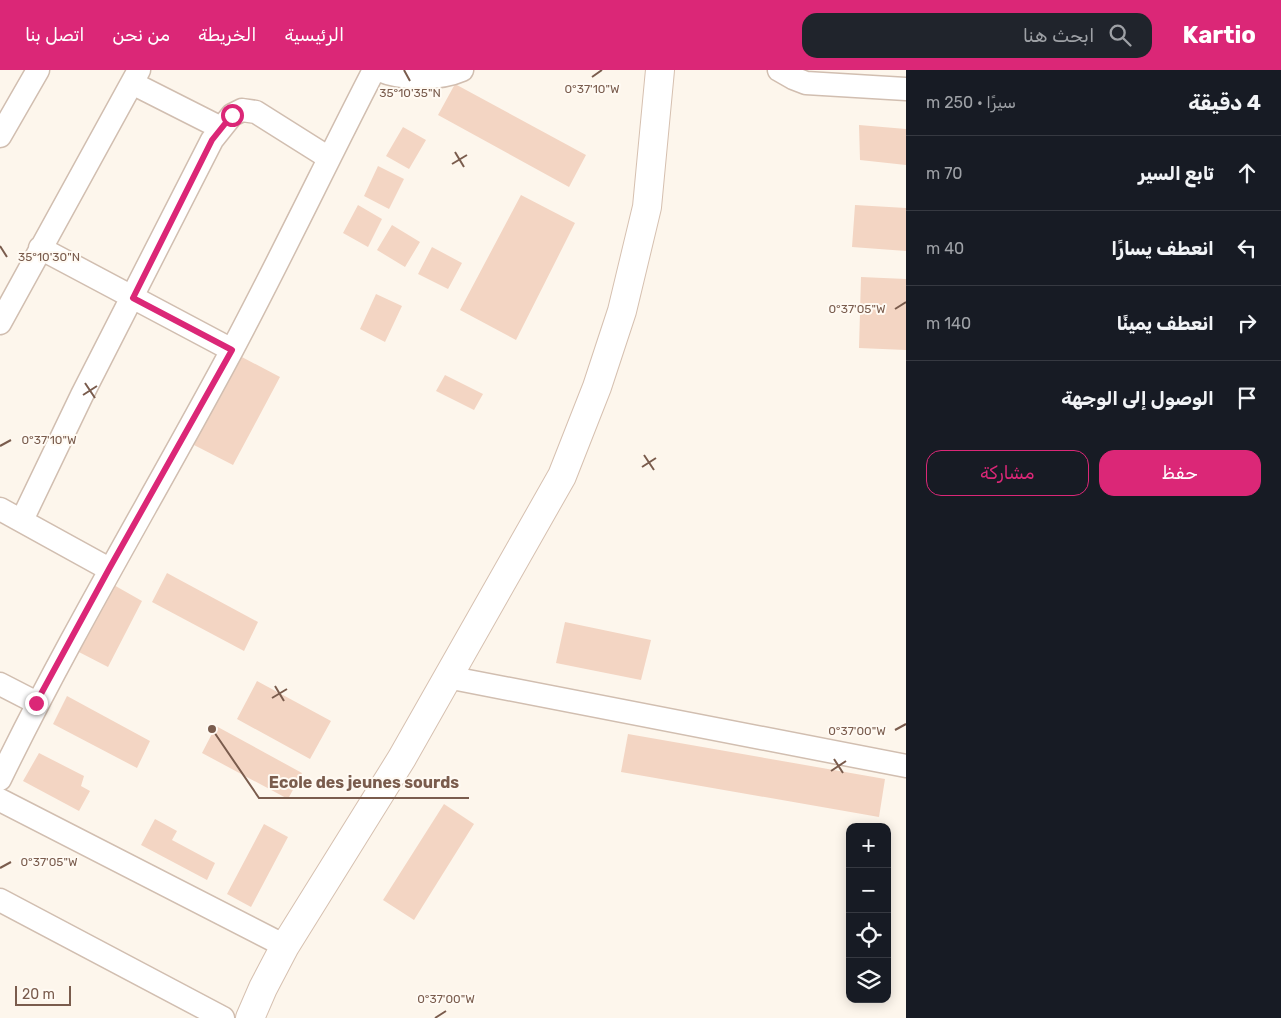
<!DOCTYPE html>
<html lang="ar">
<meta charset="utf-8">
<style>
body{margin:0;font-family:Rubik,Vazirmatn,sans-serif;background:#20242c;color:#f1f3f6;direction:rtl}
.controls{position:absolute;right:15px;bottom:15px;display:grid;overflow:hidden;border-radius:10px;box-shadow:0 2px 12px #0003}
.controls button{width:45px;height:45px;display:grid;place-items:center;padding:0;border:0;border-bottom:1px solid #363941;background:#171b24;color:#f1f3f6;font:25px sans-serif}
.scale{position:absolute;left:15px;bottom:12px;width:56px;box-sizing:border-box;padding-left:5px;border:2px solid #7a5c4d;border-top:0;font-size:14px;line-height:18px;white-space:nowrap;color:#7a5c4d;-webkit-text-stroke:4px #fffaf3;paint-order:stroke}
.stop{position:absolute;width:15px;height:15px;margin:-11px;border:4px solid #db2777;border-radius:50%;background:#fff}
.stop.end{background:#db2777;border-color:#fff;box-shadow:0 1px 5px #0008}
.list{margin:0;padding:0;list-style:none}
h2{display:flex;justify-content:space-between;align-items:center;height:65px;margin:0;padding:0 20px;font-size:21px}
h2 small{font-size:16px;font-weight:400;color:#9ea1a6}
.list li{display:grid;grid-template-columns:32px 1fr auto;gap:15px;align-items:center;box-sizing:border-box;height:75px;padding:0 20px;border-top:1px solid #363941}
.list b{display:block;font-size:19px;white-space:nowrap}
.list em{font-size:16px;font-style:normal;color:#9ea1a6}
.actions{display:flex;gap:10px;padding:15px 20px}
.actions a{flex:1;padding:11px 0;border:1px solid #db2777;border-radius:15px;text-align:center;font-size:18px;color:#db2777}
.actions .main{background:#db2777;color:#fff}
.icon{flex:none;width:28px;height:28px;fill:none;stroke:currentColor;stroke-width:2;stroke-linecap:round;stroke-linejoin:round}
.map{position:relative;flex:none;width:906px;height:948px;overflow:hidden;direction:ltr}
header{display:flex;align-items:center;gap:30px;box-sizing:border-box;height:70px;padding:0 25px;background:#db2777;color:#fff}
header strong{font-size:24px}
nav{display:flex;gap:28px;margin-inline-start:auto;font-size:18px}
.search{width:350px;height:45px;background:#20242c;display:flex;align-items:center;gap:12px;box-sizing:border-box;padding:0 18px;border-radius:15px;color:#9ea1a6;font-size:19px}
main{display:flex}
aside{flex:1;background:#171b24}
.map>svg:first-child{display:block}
.building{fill:#f3d5c3}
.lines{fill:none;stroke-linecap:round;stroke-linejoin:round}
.street-casing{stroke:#d1beb0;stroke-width:25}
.secondary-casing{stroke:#d6c0b0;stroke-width:30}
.street{stroke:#fff;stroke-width:22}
.secondary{stroke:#fff;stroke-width:28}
.route{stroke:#db2777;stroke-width:6}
.ticks{fill:none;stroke:#7a5c4d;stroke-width:2}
.ticks-label{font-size:12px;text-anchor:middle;fill:#7a5c4d;stroke:#fffaf3;stroke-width:4;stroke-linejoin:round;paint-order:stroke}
.leader{fill:none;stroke:#7a5c4d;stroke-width:2}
.callout-dot{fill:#7a5c4d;stroke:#fffaf3;stroke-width:2}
.callout-label{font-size:16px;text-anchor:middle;font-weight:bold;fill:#7a5c4d;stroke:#fffaf3;stroke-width:4;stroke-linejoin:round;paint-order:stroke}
</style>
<header>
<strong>Kartio</strong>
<div class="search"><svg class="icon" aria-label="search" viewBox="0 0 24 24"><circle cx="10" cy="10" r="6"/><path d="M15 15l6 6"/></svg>ابحث هنا</div>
<nav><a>الرئيسية</a><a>الخريطة</a><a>من نحن</a><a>اتصل بنا</a></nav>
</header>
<main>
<aside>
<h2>4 دقيقة<small>سيرًا · 250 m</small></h2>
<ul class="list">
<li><svg class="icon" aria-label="ahead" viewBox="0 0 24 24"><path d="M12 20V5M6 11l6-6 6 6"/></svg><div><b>تابع السير</b></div><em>70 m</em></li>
<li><svg class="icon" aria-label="left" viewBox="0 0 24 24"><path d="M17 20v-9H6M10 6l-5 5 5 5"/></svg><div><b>انعطف يسارًا</b></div><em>40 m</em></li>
<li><svg class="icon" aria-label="right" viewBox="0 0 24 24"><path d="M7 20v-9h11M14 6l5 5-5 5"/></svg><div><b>انعطف يمينًا</b></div><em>140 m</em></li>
<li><svg class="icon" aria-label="arrive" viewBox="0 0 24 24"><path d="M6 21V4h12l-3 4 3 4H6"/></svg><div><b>الوصول إلى الوجهة</b></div></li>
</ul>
<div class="actions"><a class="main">حفظ</a><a>مشاركة</a></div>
</aside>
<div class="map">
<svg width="906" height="948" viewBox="0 0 906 948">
<rect width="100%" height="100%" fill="#fdf6ec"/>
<path class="building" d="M 455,14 L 586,85 L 569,117 L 438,45 Z
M 859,55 L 906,59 L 906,95 L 860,90 Z
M 403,57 L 426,70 L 409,99 L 386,86 Z
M 378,96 L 404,109 L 389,139 L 364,126 Z
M 521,125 L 575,153 L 516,270 L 460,240 Z
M 358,135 L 382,149 L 368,177 L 343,163 Z
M 855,135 L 906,138 L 906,181 L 852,177 Z
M 392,155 L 420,172 L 405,197 L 377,180 Z
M 432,177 L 462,193 L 448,219 L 418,204 Z
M 861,207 L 906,209 L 906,280 L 859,278 Z
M 376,224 L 402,236 L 385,272 L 360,259 Z
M 240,286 L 280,307 L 233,395 L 194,375 Z
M 445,305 L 483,324 L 474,340 L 436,321 Z
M 167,503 L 258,552 L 244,581 L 152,532 Z
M 112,514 L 142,531 L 108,597 L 75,580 Z
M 565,552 L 651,570 L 641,610 L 556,593 Z
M 257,611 L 331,651 L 310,689 L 237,649 Z
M 67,626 L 150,671 L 137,698 L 53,654 Z
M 216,656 L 302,703 L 288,729 L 202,683 Z
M 628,664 L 885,709 L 879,747 L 621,702 Z
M 39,683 L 84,706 L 81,716 L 90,721 L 79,741 L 23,711 Z
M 444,734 L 474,754 L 414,850 L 383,830 Z
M 155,749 L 177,761 L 172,770 L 215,793 L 207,810 L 141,775 Z
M 264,754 L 288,767 L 251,837 L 227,824 Z"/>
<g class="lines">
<g class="street-casing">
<path id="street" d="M 379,0 C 402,10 439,10 462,0
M 779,0 L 793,8 L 806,13 L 906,19
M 132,13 L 221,58
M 0,66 L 38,0
M 40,178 L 232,280
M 0,253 L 139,0
M 0,439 L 109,499
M 22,450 L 82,325 L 212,70 L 232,45 L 242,40 L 256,42 L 329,88
M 447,607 L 906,696
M 0,614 L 37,633
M 0,709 C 71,563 155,424 232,280 C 281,188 326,93 374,0
M 0,730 L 285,876
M 0,830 L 223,948"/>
</g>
<g class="secondary-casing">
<path id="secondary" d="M 250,948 L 263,918 L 285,876 L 402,688 L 562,406 L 597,317 L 622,241 L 647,137 L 660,0"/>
</g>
<use href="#street" class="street"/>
<use href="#secondary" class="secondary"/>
</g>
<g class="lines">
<path class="route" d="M 36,633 L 109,499 L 232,280 L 133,228 L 212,70 L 232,45"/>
</g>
<path class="ticks" d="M 404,0 L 410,11M 592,7 L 602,0M 455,82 L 464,97M 452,94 L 467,85M 0,176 L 7,187M 895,239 L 906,232M 85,313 L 95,328M 83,325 L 97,316M 0,376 L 11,370M 644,385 L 654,400M 642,397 L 656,388M 275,616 L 284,631M 272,628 L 287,619M 895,660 L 906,654M 834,689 L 843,703M 831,701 L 846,691M 0,798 L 11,792M 435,948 L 446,941"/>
<g class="ticks-label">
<text x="592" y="23">0°37'10"W</text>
<text x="410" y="27">35°10'35"N</text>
<text x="49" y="191">35°10'30"N</text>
<text x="857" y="243">0°37'05"W</text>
<text x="49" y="374">0°37'10"W</text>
<text x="857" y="665">0°37'00"W</text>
<text x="49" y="796">0°37'05"W</text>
<text x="446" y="933">0°37'00"W</text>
</g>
<path class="leader" d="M212 659L259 728H469"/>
<circle class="callout-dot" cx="212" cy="659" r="5"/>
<g class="callout-label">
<text x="364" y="718">Ecole des jeunes sourds</text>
</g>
</svg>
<div class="controls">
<button>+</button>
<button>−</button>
<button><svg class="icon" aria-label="locate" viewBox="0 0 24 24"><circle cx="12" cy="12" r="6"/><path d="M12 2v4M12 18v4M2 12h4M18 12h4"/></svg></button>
<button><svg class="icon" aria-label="layers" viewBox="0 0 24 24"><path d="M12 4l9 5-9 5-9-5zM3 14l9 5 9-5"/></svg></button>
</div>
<div class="scale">20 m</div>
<div class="stop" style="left:232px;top:45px"></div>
<div class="stop end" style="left:36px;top:633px"></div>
</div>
</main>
